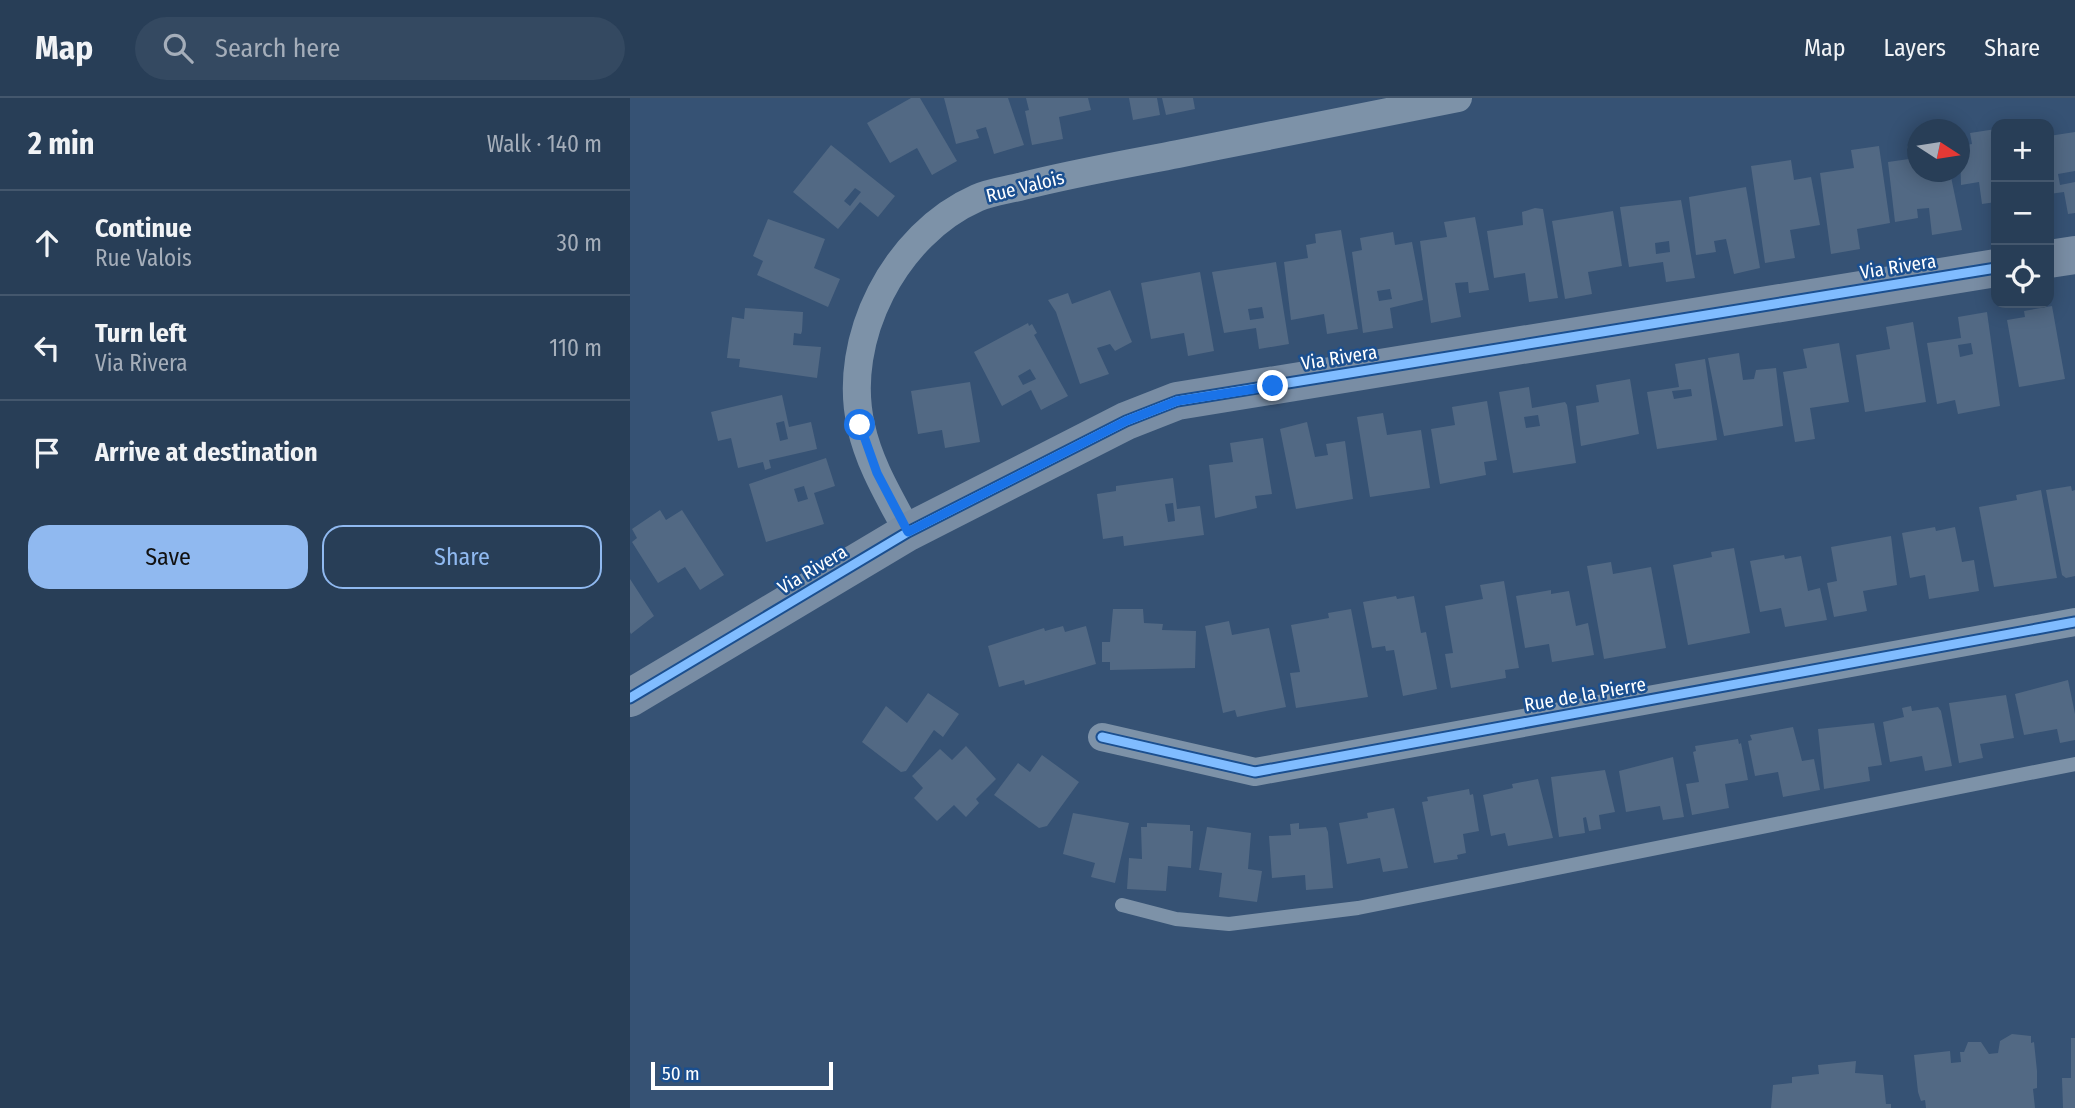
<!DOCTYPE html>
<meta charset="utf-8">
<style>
body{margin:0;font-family:"Fira Sans Condensed",sans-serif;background:#344961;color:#f1f3f6}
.controls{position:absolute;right:21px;top:21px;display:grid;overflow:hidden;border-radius:14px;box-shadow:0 4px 18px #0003}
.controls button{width:63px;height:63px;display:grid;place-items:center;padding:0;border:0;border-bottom:2px solid #44576d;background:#283e57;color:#f1f3f6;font:35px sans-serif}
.compass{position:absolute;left:1277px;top:21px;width:63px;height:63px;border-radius:50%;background:#283e57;box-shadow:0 4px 18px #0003;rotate:102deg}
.scale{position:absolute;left:21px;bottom:18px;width:182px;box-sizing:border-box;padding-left:7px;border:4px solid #fff;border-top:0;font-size:19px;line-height:24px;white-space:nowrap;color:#fff;-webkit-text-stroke:5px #1b4f8f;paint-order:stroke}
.stop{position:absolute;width:21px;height:21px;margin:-16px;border:5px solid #1a73e8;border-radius:50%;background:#fff}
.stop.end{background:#1a73e8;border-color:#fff;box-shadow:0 2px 7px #0008}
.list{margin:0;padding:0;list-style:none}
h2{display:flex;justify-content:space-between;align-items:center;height:91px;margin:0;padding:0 28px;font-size:30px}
h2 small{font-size:23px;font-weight:400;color:#a5aeba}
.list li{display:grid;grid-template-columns:46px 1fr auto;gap:21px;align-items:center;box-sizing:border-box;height:105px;padding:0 28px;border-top:2px solid #44576d}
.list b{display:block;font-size:26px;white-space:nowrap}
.list p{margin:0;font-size:23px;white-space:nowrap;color:#a5aeba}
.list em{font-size:23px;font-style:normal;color:#a5aeba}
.actions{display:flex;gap:14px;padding:21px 28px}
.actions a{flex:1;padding:16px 0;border:2px solid #90b9f0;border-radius:21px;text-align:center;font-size:24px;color:#90b9f0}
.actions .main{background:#90b9f0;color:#111}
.icon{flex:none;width:38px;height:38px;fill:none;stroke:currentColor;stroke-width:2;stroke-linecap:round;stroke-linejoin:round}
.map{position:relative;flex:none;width:1445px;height:1010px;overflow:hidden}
header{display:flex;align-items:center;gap:42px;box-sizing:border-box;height:98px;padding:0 35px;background:#283e57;border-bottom:2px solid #44576d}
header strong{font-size:33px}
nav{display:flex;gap:38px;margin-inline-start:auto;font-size:24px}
.search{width:490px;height:63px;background:#344961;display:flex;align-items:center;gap:18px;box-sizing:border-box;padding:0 24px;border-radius:38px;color:#a5aeba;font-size:26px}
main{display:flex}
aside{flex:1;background:#283e57}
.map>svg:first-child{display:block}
.building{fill:#526984;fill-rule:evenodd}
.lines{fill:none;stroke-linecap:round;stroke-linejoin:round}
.lane{stroke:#7d92a8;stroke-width:14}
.street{stroke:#7d92a8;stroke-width:28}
.secondary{stroke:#798da4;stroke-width:38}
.cycleway-casing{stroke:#1b4f8f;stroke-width:13}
.cycleway{stroke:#80bcff;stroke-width:9}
.route{stroke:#1a73e8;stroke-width:9}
.labels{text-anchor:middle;stroke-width:5;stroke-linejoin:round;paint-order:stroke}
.street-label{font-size:19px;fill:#fff;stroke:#1b4f8f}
</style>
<header>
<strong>Map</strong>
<div class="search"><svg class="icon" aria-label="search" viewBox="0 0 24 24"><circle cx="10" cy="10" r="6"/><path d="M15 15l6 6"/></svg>Search here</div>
<nav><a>Map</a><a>Layers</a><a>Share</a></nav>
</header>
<main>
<aside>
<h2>2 min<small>Walk · 140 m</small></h2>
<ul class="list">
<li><svg class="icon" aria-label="ahead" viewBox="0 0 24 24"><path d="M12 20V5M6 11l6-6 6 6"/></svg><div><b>Continue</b><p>Rue Valois</p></div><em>30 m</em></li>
<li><svg class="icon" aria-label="left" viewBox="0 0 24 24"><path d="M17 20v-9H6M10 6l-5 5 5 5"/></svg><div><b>Turn left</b><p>Via Rivera</p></div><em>110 m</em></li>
<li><svg class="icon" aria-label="arrive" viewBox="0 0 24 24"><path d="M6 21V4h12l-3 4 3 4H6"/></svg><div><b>Arrive at destination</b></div></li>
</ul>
<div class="actions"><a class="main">Save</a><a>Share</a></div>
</aside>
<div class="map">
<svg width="1445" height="1010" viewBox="0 0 1445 1010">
<rect width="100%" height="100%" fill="#365274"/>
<path class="building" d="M 281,0 L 290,0 L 327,63 L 302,77 L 287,50 L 260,65 L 237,25 Z
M 314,0 L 378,0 L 394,47 L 364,56 L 356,29 L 346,32 L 349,40 L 326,46 Z
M 396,0 L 458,0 L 461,12 L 429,19 L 433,41 L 402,47 L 395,13 L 399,12 Z
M 499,0 L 527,0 L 530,17 L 503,22 Z
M 532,0 L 563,0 L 565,11 L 536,17 Z
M 1366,31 L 1366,104 L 1352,106 L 1349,84 L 1331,87 L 1330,48 L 1342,46 L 1340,35 Z
M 1445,34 L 1445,73 L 1428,76 L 1430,87 L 1445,84 L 1445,115 L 1438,116 L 1434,94 L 1419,96 L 1419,38 Z
M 1288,37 L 1288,74 L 1320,74 L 1332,132 L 1302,137 L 1299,110 L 1287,111 L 1288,120 L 1265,124 L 1258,64 L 1279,61 L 1277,49 Z
M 201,47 L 265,98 L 248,119 L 230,104 L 208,131 L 163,94 ZM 225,90 L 231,94 L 220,108 L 214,103 Z
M 1249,48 L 1260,125 L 1227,131 L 1230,151 L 1201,156 L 1190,75 L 1224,70 L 1221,52 Z
M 1161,62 L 1164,82 L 1181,79 L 1190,127 L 1160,132 L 1165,160 L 1135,165 L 1121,68 Z
M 1116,89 L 1130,170 L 1104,176 L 1096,141 L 1084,143 L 1086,154 L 1066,157 L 1059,99 Z
M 1051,102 L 1065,180 L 1036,184 L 1033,164 L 999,169 L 990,109 ZM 1039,143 L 1040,154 L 1026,156 L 1025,145 Z
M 905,110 L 913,111 L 928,200 L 899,204 L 895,175 L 864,180 L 857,133 L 893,127 L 892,114 Z
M 983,113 L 992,168 L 958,174 L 962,196 L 935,201 L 922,123 Z
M 845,119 L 859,192 L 839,195 L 838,184 L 825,185 L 831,219 L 801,225 L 790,143 L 817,139 L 814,124 Z
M 138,121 L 195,141 L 184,170 L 210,181 L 198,209 L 127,177 L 133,163 L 123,158 Z
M 711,132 L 728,231 L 697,236 L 694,216 L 661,222 L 654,164 L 678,160 L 676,147 L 686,145 L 685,136 Z
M 763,134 L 765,147 L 782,144 L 793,202 L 760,210 L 763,230 L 733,235 L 722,154 L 732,152 L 730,140 ZM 760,191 L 762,201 L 749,203 L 747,193 Z
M 646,164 L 659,246 L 629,251 L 626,230 L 594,235 L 582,174 ZM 632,209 L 634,220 L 620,222 L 618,211 Z
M 570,174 L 584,253 L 558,258 L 554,235 L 521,241 L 511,185 Z
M 480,192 L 502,244 L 485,253 L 480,246 L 467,250 L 479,276 L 450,286 L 426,214 L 418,202 L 438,195 L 442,206 Z
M 1422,208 L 1435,281 L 1389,289 L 1377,222 L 1395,219 L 1394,213 Z
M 115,210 L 173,214 L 172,233 L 171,236 L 164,235 L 163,247 L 191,249 L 187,280 L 109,269 L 110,261 L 97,260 L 102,219 L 114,221 Z
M 1357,214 L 1370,308 L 1328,316 L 1325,302 L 1307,306 L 1297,245 L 1331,240 L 1328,219 ZM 1341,245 L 1343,256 L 1330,259 L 1328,247 Z
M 1283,224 L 1296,304 L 1235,314 L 1226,257 L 1260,251 L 1256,229 Z
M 398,225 L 399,228 L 402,226 L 407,235 L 404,237 L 438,298 L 411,312 L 401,292 L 372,308 L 344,254 ZM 400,271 L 406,281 L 393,287 L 388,278 Z
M 1209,245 L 1219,304 L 1180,310 L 1185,341 L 1165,344 L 1153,274 L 1177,270 L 1173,251 Z
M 1109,255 L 1113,282 L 1124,281 L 1126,272 L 1146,270 L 1153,328 L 1094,338 L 1078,260 Z
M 1075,261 L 1087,342 L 1027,351 L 1017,294 L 1049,289 L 1045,266 ZM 1061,291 L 1062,298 L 1044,301 L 1042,293 Z
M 1000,281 L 1009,336 L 951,348 L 946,308 L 969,304 L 966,287 Z
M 340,284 L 350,344 L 315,350 L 312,332 L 288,336 L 281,293 Z
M 899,289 L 902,310 L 935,304 L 937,307 L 946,365 L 883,375 L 869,294 ZM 908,317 L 910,328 L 896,330 L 894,319 Z
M 152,297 L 159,329 L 181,324 L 187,351 L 139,362 L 141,370 L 135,372 L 133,364 L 108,370 L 101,340 L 88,343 L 81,314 ZM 154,323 L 158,341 L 150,343 L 146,325 Z
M 857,303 L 867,362 L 854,364 L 856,377 L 810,386 L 801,331 L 825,327 L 822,309 Z
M 753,315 L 757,337 L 791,332 L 800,390 L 740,399 L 727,319 Z
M 677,324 L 685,359 L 698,357 L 696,346 L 715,343 L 723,401 L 666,411 L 650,331 Z
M 633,340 L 642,396 L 625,398 L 627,410 L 585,420 L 579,367 L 603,364 L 600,345 Z
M 196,360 L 205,388 L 184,395 L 194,426 L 136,444 L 119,386 ZM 174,388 L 178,401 L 168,404 L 164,391 Z
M 543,380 L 547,411 L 570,408 L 574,437 L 494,448 L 493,438 L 473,441 L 467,396 L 486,393 L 486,388 ZM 543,405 L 545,423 L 538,424 L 535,406 Z
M 1441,388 L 1442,393 L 1445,392 L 1445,478 L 1436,480 L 1432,477 L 1416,392 Z
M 1411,392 L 1427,480 L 1364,489 L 1349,409 L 1387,402 L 1386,397 Z
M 30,412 L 36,422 L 52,412 L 94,477 L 70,492 L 55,469 L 28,485 L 2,444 L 7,440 L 2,431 Z
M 1305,429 L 1306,433 L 1325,429 L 1332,464 L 1344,462 L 1349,493 L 1299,501 L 1295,477 L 1280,480 L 1272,435 Z
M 1261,438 L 1267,487 L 1233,493 L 1237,513 L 1204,519 L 1197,485 L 1207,483 L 1201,449 Z
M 1104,450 L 1120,535 L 1058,547 L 1043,467 L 1082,459 L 1081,454 Z
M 1154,457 L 1155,461 L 1171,458 L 1178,493 L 1190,490 L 1197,522 L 1155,529 L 1151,510 L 1130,514 L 1120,463 Z
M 981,464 L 983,476 L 1021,469 L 1036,550 L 974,561 L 957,468 Z
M 0,481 L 24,518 L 1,536 L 0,534 Z
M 874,483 L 889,570 L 875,572 L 876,580 L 821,590 L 815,556 L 823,555 L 815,508 L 853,501 L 850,487 Z
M 921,492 L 921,496 L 939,493 L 946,528 L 958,525 L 964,557 L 922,564 L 919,546 L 895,550 L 886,498 Z
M 766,498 L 767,501 L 784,498 L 791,535 L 796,534 L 807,591 L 773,598 L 764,552 L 756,553 L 755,548 L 742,550 L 733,504 Z
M 483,511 L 513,511 L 514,525 L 533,526 L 532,532 L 566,533 L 565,570 L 480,572 L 480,564 L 472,564 L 472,544 L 480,544 Z
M 721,511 L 738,599 L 666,610 L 660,575 L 670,574 L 661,527 L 699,520 L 698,515 Z
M 599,523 L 602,537 L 639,530 L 656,609 L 607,619 L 605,612 L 593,615 L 575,528 Z
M 433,528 L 435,534 L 456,528 L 466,566 L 395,587 L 394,582 L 369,589 L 358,548 L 414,530 L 415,533 Z
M 1438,582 L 1445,616 L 1445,642 L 1430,645 L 1427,631 L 1394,637 L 1385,596 Z
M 298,595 L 329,616 L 313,639 L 304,632 L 276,673 L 271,674 L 232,644 L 256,608 L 277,625 Z
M 1376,597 L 1384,640 L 1350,646 L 1353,660 L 1329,665 L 1319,605 Z
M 1281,608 L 1282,613 L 1308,609 L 1311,613 L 1322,668 L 1295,673 L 1292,658 L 1260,664 L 1253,624 L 1274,619 L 1272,610 Z
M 1244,625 L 1252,667 L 1238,669 L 1240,683 L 1194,691 L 1188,631 Z
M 1163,629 L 1172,663 L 1184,661 L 1190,692 L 1153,699 L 1148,674 L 1125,678 L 1118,643 L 1122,642 L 1120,637 Z
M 1108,641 L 1109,646 L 1111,645 L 1118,682 L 1095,686 L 1099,710 L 1062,717 L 1056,686 L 1069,684 L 1063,654 L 1066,653 L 1065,648 Z
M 336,648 L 366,681 L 346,701 L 349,705 L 336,719 L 324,707 L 307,723 L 284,700 L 293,690 L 282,678 L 310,651 L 322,662 Z
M 412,657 L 449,684 L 417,728 L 409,730 L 364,697 L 388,665 L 400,674 Z
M 1043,659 L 1054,719 L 1033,722 L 1030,708 L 996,714 L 989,673 Z
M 975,672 L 985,714 L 969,717 L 971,731 L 959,733 L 956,719 L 953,720 L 955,735 L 929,739 L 921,679 Z
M 908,681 L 923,740 L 878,748 L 875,735 L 861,738 L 853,697 L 883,690 L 882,686 Z
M 839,691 L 840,697 L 843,696 L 849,733 L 833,736 L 836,755 L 827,757 L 828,761 L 804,765 L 792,704 L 798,703 L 797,699 Z
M 764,710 L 778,770 L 753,774 L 750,760 L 717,766 L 709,725 L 738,720 L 737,715 Z
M 443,715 L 499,725 L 485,785 L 461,779 L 465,765 L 433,756 Z
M 517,725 L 560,727 L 560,733 L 563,733 L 561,770 L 538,768 L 536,793 L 497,791 L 499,760 L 512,761 L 511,729 L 517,729 Z
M 669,725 L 669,731 L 696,729 L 698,734 L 703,790 L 676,792 L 675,777 L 642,780 L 639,738 L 661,737 L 660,726 Z
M 577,729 L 621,735 L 618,771 L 632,773 L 627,804 L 589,799 L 592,775 L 569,772 Z
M 1382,936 L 1401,938 L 1401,945 L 1404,944 L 1407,973 L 1407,990 L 1403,991 L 1405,1010 L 1296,1010 L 1295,1002 L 1291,1003 L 1288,994 L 1284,957 L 1320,953 L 1321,965 L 1331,964 L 1330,954 L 1334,954 L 1338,944 L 1351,944 L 1359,956 L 1368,955 L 1370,943 Z
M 1441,940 L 1445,940 L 1445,1010 L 1433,1010 L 1432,980 L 1441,980 Z
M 1226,963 L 1225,975 L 1253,977 L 1256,1006 L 1261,1006 L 1261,1010 L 1141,1010 L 1143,987 L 1162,985 L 1162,979 L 1189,976 L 1188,967 Z"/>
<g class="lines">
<path class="lane" d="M 492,807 L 546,821 L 599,826 L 728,810 L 1445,666"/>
<path class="street" d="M 278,434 C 260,400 239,366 231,328 C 211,241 265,136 347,100 C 360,94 378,92 393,88 C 444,75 496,66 548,56 C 641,37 734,19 828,0
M 472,639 L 625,674 L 1445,524"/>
<path class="secondary" d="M 1419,161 L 1445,157
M 0,600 L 278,434 L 496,323 L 547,303 L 1366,170"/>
<g class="cycleway-casing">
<path id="cycleway" d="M 0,600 L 278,434 L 496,323 L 547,303 L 1366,170
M 472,639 L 625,674 L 1445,524"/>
</g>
<use href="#cycleway" class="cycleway"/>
</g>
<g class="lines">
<path class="route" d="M 230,327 L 247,375 L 278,434 L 496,323 L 547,303 L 643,288"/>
</g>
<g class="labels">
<g class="street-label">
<text transform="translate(395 88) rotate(-14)" y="7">Rue Valois</text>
<text transform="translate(1268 168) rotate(-9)" y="7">Via Rivera</text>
<text transform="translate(709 259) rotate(-9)" y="7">Via Rivera</text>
<text transform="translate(182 471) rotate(-31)" y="7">Via Rivera</text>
<text transform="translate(955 596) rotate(-10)" y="7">Rue de la Pierre</text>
</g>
</g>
</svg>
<div class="controls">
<button>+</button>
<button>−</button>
<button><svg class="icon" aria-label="locate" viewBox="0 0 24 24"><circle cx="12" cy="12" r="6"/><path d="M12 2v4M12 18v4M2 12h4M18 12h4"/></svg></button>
</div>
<svg class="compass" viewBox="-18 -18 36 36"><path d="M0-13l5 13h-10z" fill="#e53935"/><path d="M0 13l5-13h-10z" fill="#a5aeba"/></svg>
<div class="scale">50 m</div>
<div class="stop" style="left:230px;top:327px"></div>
<div class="stop end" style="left:643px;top:288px"></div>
</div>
</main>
